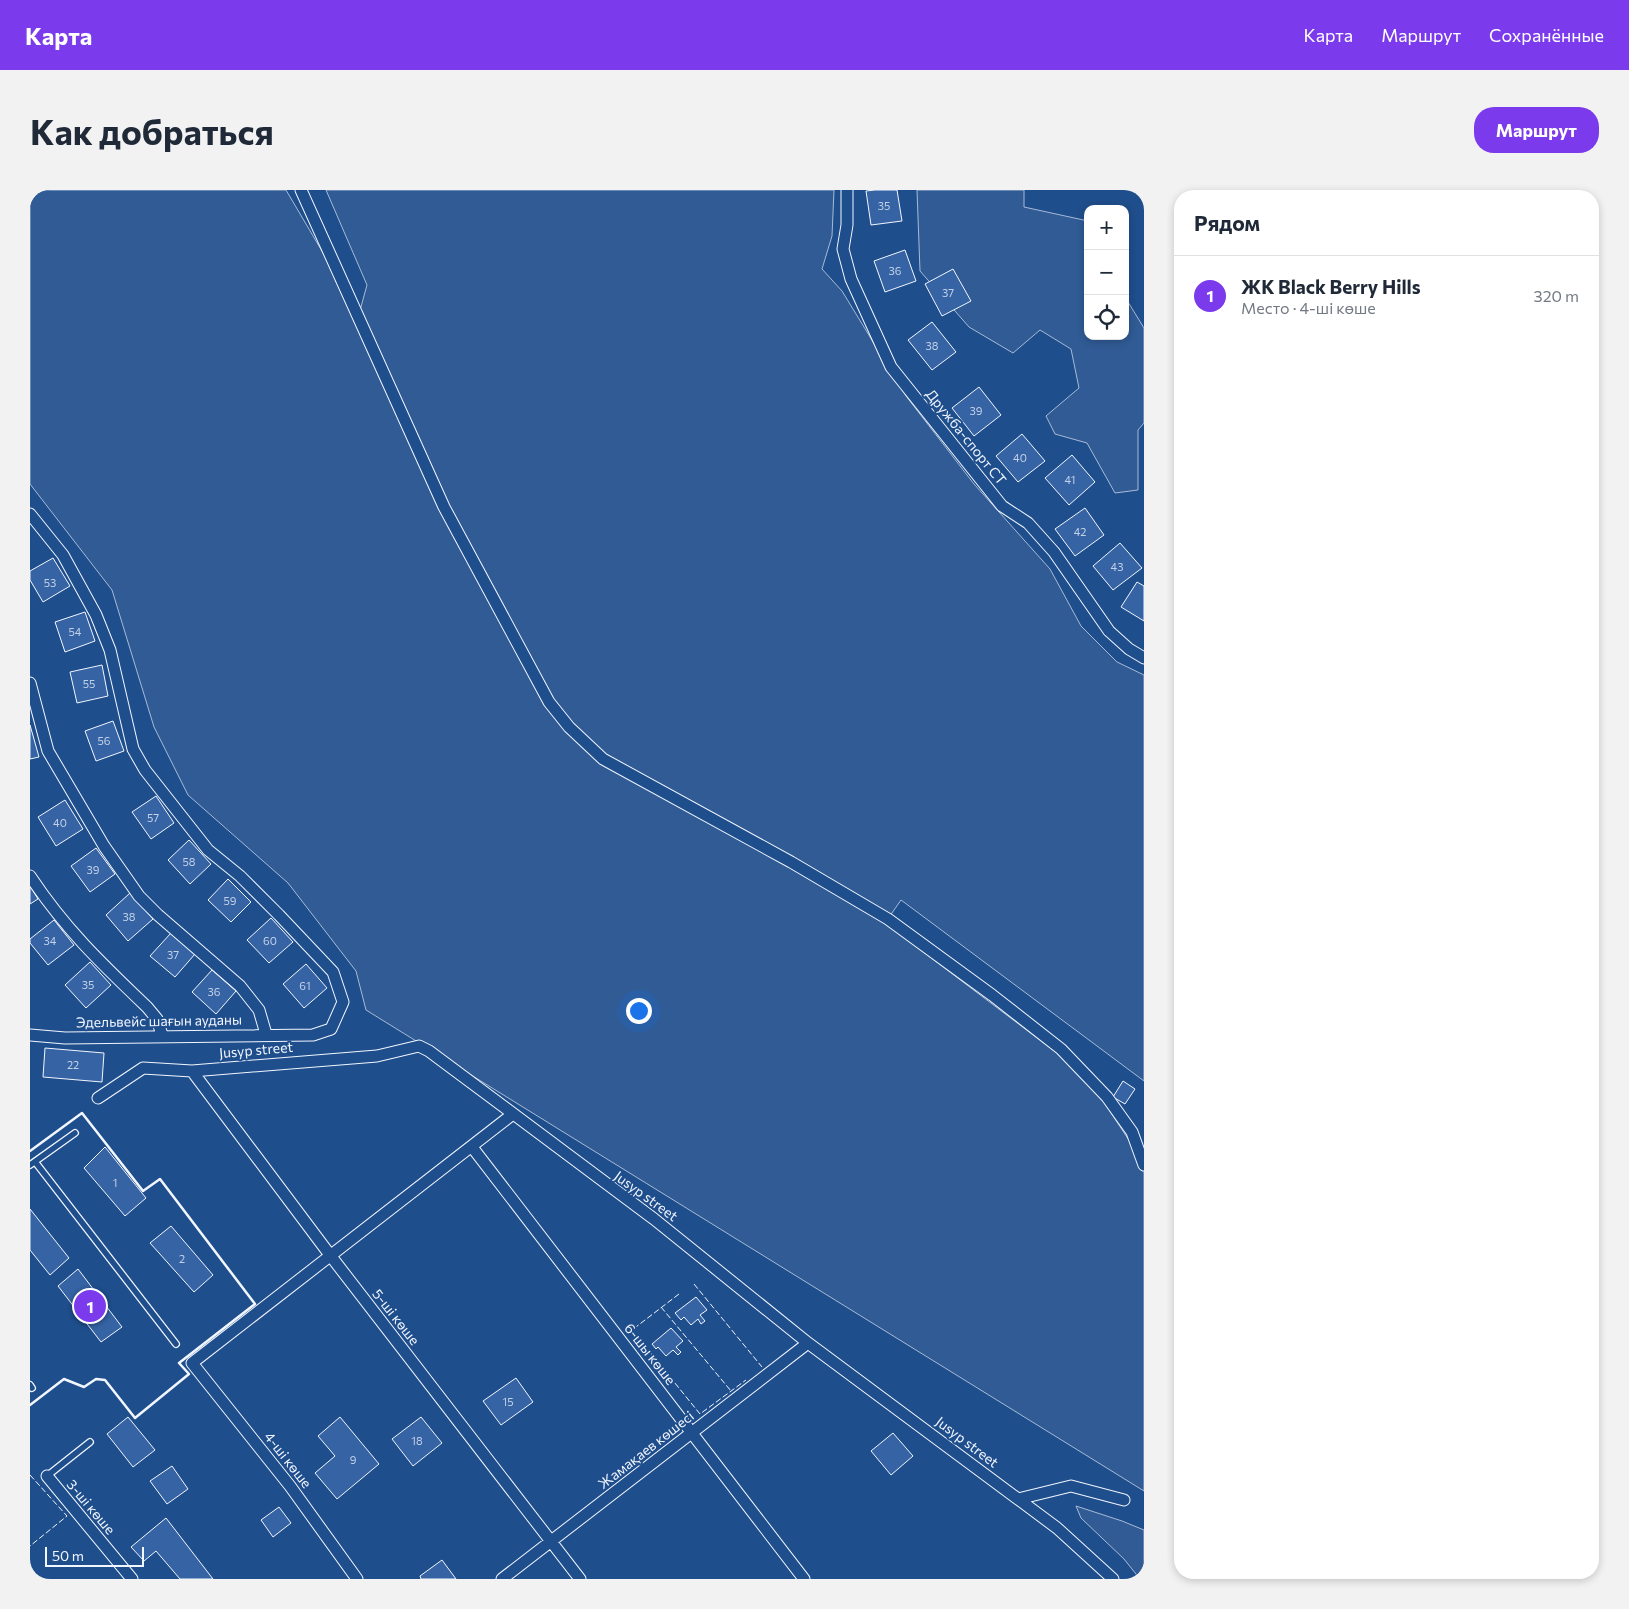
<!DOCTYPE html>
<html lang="ru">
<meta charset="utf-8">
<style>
body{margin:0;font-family:Commissioner,sans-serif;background:#f2f2f3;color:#1f2937}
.controls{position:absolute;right:15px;top:15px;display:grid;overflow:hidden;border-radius:10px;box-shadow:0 2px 8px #0003}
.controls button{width:45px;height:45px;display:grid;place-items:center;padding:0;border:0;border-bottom:1px solid #e0e1e3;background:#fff;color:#1f2937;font:25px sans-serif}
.scale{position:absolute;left:15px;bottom:12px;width:99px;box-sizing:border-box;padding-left:5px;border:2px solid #f2f6ff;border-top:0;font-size:14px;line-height:18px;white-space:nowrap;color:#f2f6ff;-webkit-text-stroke:4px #1f4e8c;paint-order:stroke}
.you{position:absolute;left:608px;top:820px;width:18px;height:18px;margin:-12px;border:4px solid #fff;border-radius:50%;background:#1a73e8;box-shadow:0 0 0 8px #1a73e833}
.badge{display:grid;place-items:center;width:32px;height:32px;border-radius:50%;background:#7c3aed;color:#fff;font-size:16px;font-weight:700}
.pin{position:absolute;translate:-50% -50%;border:2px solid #fff;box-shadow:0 1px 5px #0006}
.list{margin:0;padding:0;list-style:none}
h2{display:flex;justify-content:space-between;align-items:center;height:65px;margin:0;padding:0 20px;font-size:21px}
h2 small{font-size:16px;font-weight:400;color:#747a83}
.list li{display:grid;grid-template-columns:32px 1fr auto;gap:15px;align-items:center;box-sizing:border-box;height:80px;padding:0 20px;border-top:1px solid #e0e1e3}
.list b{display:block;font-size:19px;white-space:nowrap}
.list p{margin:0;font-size:16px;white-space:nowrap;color:#747a83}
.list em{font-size:16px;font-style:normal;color:#747a83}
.icon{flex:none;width:28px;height:28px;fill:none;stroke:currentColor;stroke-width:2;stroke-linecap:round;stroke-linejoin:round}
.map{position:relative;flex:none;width:1114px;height:1389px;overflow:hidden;border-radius:20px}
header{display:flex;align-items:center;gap:30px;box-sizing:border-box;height:70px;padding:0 25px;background:#7c3aed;color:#fff}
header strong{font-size:24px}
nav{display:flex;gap:28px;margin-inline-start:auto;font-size:18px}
.intro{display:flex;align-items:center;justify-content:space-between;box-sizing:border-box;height:120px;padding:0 30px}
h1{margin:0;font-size:35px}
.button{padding:12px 22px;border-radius:20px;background:#7c3aed;color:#fff;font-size:18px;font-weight:700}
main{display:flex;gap:30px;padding:0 30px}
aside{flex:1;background:#fff;border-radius:20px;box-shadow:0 2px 8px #0003}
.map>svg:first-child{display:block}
.green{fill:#305b95;stroke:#a8bbd7}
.building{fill:#3563a3;stroke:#f2f6ff}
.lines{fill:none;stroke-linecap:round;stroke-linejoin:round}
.lane-casing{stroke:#f2f6ff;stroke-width:8}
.street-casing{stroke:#f2f6ff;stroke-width:13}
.lane{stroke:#1f4e8c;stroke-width:5.5}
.street{stroke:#1f4e8c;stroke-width:11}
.fence{stroke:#f2f6ff;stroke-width:1;stroke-dasharray:6 2.5;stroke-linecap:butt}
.wall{stroke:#f2f6ff;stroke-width:2.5}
.labels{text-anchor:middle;stroke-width:4;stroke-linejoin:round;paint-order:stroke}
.number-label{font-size:11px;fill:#c3d1e8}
.street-label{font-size:14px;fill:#f2f6ff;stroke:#1f4e8c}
</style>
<header>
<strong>Карта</strong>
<nav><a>Карта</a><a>Маршрут</a><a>Сохранённые</a></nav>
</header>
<div class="intro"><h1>Как добраться</h1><a class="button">Маршрут</a></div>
<main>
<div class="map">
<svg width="1114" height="1389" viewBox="0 0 1114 1389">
<rect width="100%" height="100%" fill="#1f4e8c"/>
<path class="green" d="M 0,0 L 256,0 L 329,124 L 337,95 L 296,0 L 804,0 L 802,46 L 792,79 L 812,101 L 876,206 L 944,294 L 1020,379 L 1051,436 L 1087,472 L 1114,485 L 1114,891 L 871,710 L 855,733 L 1056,885 L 1114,973 L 1114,1301 L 336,820 L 326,781 L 258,693 L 158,605 L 124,537 L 82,400 L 0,294 Z
M 887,0 L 994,0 L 994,17 L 1058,31 L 1058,146 L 1095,146 L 1095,107 L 1114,138 L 1114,233 L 1108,240 L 1108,300 L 1085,303 L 1057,253 L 1025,244 L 1016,226 L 1049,198 L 1041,159 L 1010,140 L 983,163 L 939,137 L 890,81 Z
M 1046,1316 L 1092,1331 L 1114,1340 L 1114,1389 L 1110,1389 L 1094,1369 L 1051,1328 Z"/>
<path class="building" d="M 845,0 L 867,0 L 872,31 L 841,35 L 836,1 Z
M 875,60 L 886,91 L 855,102 L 844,71 Z
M 923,79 L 941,111 L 912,126 L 895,94 Z
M 902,132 L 926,162 L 902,180 L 878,150 Z
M 949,197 L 971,225 L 944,246 L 922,218 Z
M 992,244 L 1015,271 L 988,292 L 966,266 Z
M 1042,265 L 1065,292 L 1039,315 L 1015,288 Z
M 1055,318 L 1074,345 L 1045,366 L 1025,339 Z
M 1090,353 L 1112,378 L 1083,400 L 1063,376 Z
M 23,368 L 40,396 L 13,412 L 0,390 L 0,381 Z
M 1107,392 L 1114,396 L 1114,431 L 1091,417 Z
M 55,422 L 65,451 L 35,462 L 25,432 Z
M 72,475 L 78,506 L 47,513 L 40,482 Z
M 83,531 L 94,561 L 66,571 L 55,541 Z
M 0,535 L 9,567 L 0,569 Z
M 126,606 L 144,633 L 121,649 L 102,622 Z
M 35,610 L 53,639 L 26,656 L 8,627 Z
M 159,650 L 181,674 L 160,694 L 138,670 Z
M 66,658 L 85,684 L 60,702 L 41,676 Z
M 198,689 L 221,712 L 201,732 L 178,710 Z
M 0,696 L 8,709 L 0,714 Z
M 100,703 L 123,729 L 98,751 L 76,725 Z
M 241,728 L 263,752 L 239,773 L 217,750 Z
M 24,730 L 44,755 L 18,775 L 0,753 L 0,749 Z
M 141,743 L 165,764 L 145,787 L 120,766 Z
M 60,772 L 81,795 L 56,818 L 35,795 Z
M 276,774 L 297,798 L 274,818 L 253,794 Z
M 182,780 L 206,801 L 186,824 L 162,802 Z
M 15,858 L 74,863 L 72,892 L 13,887 Z
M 1093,891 L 1105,899 L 1095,914 L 1083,907 Z
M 75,957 L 116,1008 L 95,1026 L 54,978 Z
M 0,1019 L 39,1068 L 20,1085 L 0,1060 Z
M 141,1036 L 183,1085 L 164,1102 L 120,1053 Z
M 48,1079 L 92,1137 L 71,1152 L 28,1096 Z
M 666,1107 L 677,1120 L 670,1125 L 675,1131 L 671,1134 L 668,1129 L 661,1135 L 654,1127 L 651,1130 L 645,1123 Z
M 641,1138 L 653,1151 L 646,1157 L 651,1162 L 648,1165 L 643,1160 L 636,1166 L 628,1157 L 626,1159 L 622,1154 Z
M 486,1188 L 503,1212 L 471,1235 L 453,1211 Z
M 98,1227 L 125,1260 L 103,1277 L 77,1244 Z
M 310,1227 L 349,1274 L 307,1309 L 285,1283 L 305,1266 L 288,1246 Z
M 391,1227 L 412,1253 L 383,1276 L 362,1249 Z
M 863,1243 L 883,1266 L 861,1285 L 841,1261 Z
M 142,1276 L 158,1299 L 137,1314 L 120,1291 Z
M 249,1317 L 261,1333 L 243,1347 L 231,1330 Z
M 136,1328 L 183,1389 L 150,1389 L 126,1361 L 114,1371 L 101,1357 Z
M 412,1370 L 426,1389 L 391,1389 L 390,1386 Z"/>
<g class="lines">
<g class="lane-casing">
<path id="lane" d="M 6,973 L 146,1154
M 0,975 L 45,943
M 0,1195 L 2,1198
M 17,1286 L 60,1252"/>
</g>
<g class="street-casing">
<path id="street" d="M 271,0 L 414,317 L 519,512 L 539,537 L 573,569 L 761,672 L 858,729 L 962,805 L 1031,859 L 1077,907 L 1102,942 L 1114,975
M 817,0 L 817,35 L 813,59 L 821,89 L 861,177 L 972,316 L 998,333 L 1024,362 L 1079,441 L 1099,459 L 1114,468
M 0,324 L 33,365 L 66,425 L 80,460 L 103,559 L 115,580 L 178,660 L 210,686 L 249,725 L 303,782 L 313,812 L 301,839 L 283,845 L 35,848 L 0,845
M 0,493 L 18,561 L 74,656 L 109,706 L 128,725 L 210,796 L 229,820 L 236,844
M 0,686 C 35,739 72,774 117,817 L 127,829 L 132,845
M 162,881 L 300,1065 L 550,1389
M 68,908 L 113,878 L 162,881 L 347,866 L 389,856 L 399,861 L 624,1029 L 778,1153 L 988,1309 L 1027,1338 L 1083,1389
M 442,957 L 774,1389
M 17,1286 L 102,1389
M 988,1309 L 1041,1296 L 1094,1310
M 327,1389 L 260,1296 L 162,1173 L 483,924
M 472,1389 L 778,1153"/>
</g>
<use href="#lane" class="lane"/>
<use href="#street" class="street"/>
<path class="fence" d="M 664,1094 L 732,1177
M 649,1104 L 602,1140 L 670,1224 L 716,1190
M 631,1117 L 701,1201
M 0,1285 L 37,1326 L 0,1356"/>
<path class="wall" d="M 0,961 L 52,923 L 113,1001 L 130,989 L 225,1114 L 149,1173 L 159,1184 L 105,1228 L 75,1190 L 66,1189 L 54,1197 L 34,1189 L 0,1215"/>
</g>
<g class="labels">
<g class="number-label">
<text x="854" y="20">35</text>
<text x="865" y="85">36</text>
<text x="918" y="107">37</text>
<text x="902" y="160">38</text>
<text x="946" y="225">39</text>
<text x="990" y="272">40</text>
<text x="1040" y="294">41</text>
<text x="1050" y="346">42</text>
<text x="1087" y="381">43</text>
<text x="20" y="397">53</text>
<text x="45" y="446">54</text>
<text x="59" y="498">55</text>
<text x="74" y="555">56</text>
<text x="123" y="632">57</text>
<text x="30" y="637">40</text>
<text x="159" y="676">58</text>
<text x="63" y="684">39</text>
<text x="200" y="715">59</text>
<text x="99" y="731">38</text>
<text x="20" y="755">34</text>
<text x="240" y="755">60</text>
<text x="143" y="769">37</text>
<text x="58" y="799">35</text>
<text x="275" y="800">61</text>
<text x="184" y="806">36</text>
<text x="43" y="879">22</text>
<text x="85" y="997">1</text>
<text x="152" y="1073">2</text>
<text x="478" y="1216">15</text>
<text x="387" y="1255">18</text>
<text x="323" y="1274">9</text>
</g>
<g class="street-label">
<text transform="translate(936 247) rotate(51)" y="5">Дружба-спорт СТ</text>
<text transform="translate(129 831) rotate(-1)" y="5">Эдельвейс шағын ауданы</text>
<text transform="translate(226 860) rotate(-5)" y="5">Jusyp street</text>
<text transform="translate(616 1006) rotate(36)" y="5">Jusyp street</text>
<text transform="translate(366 1127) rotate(52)" y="5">5-ші көше</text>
<text transform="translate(620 1164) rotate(52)" y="5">6-шы көше</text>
<text transform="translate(937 1252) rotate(37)" y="5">Jusyp street</text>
<text transform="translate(616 1260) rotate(-38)" y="5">Жамақаев көшесі</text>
<text transform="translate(258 1270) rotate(52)" y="5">4-ші көше</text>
<text transform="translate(61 1317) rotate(50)" y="5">3-ші көше</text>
</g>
</g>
</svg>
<div class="controls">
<button>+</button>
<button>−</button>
<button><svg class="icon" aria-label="locate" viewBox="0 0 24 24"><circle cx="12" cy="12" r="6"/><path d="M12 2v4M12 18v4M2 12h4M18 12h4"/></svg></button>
</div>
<div class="scale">50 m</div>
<div class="you"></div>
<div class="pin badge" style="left:60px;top:1116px">1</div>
</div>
<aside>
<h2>Рядом<small></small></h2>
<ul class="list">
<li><span class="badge">1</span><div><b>ЖК Black Berry Hills</b><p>Место · 4-ші көше</p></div><em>320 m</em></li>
</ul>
</aside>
</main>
